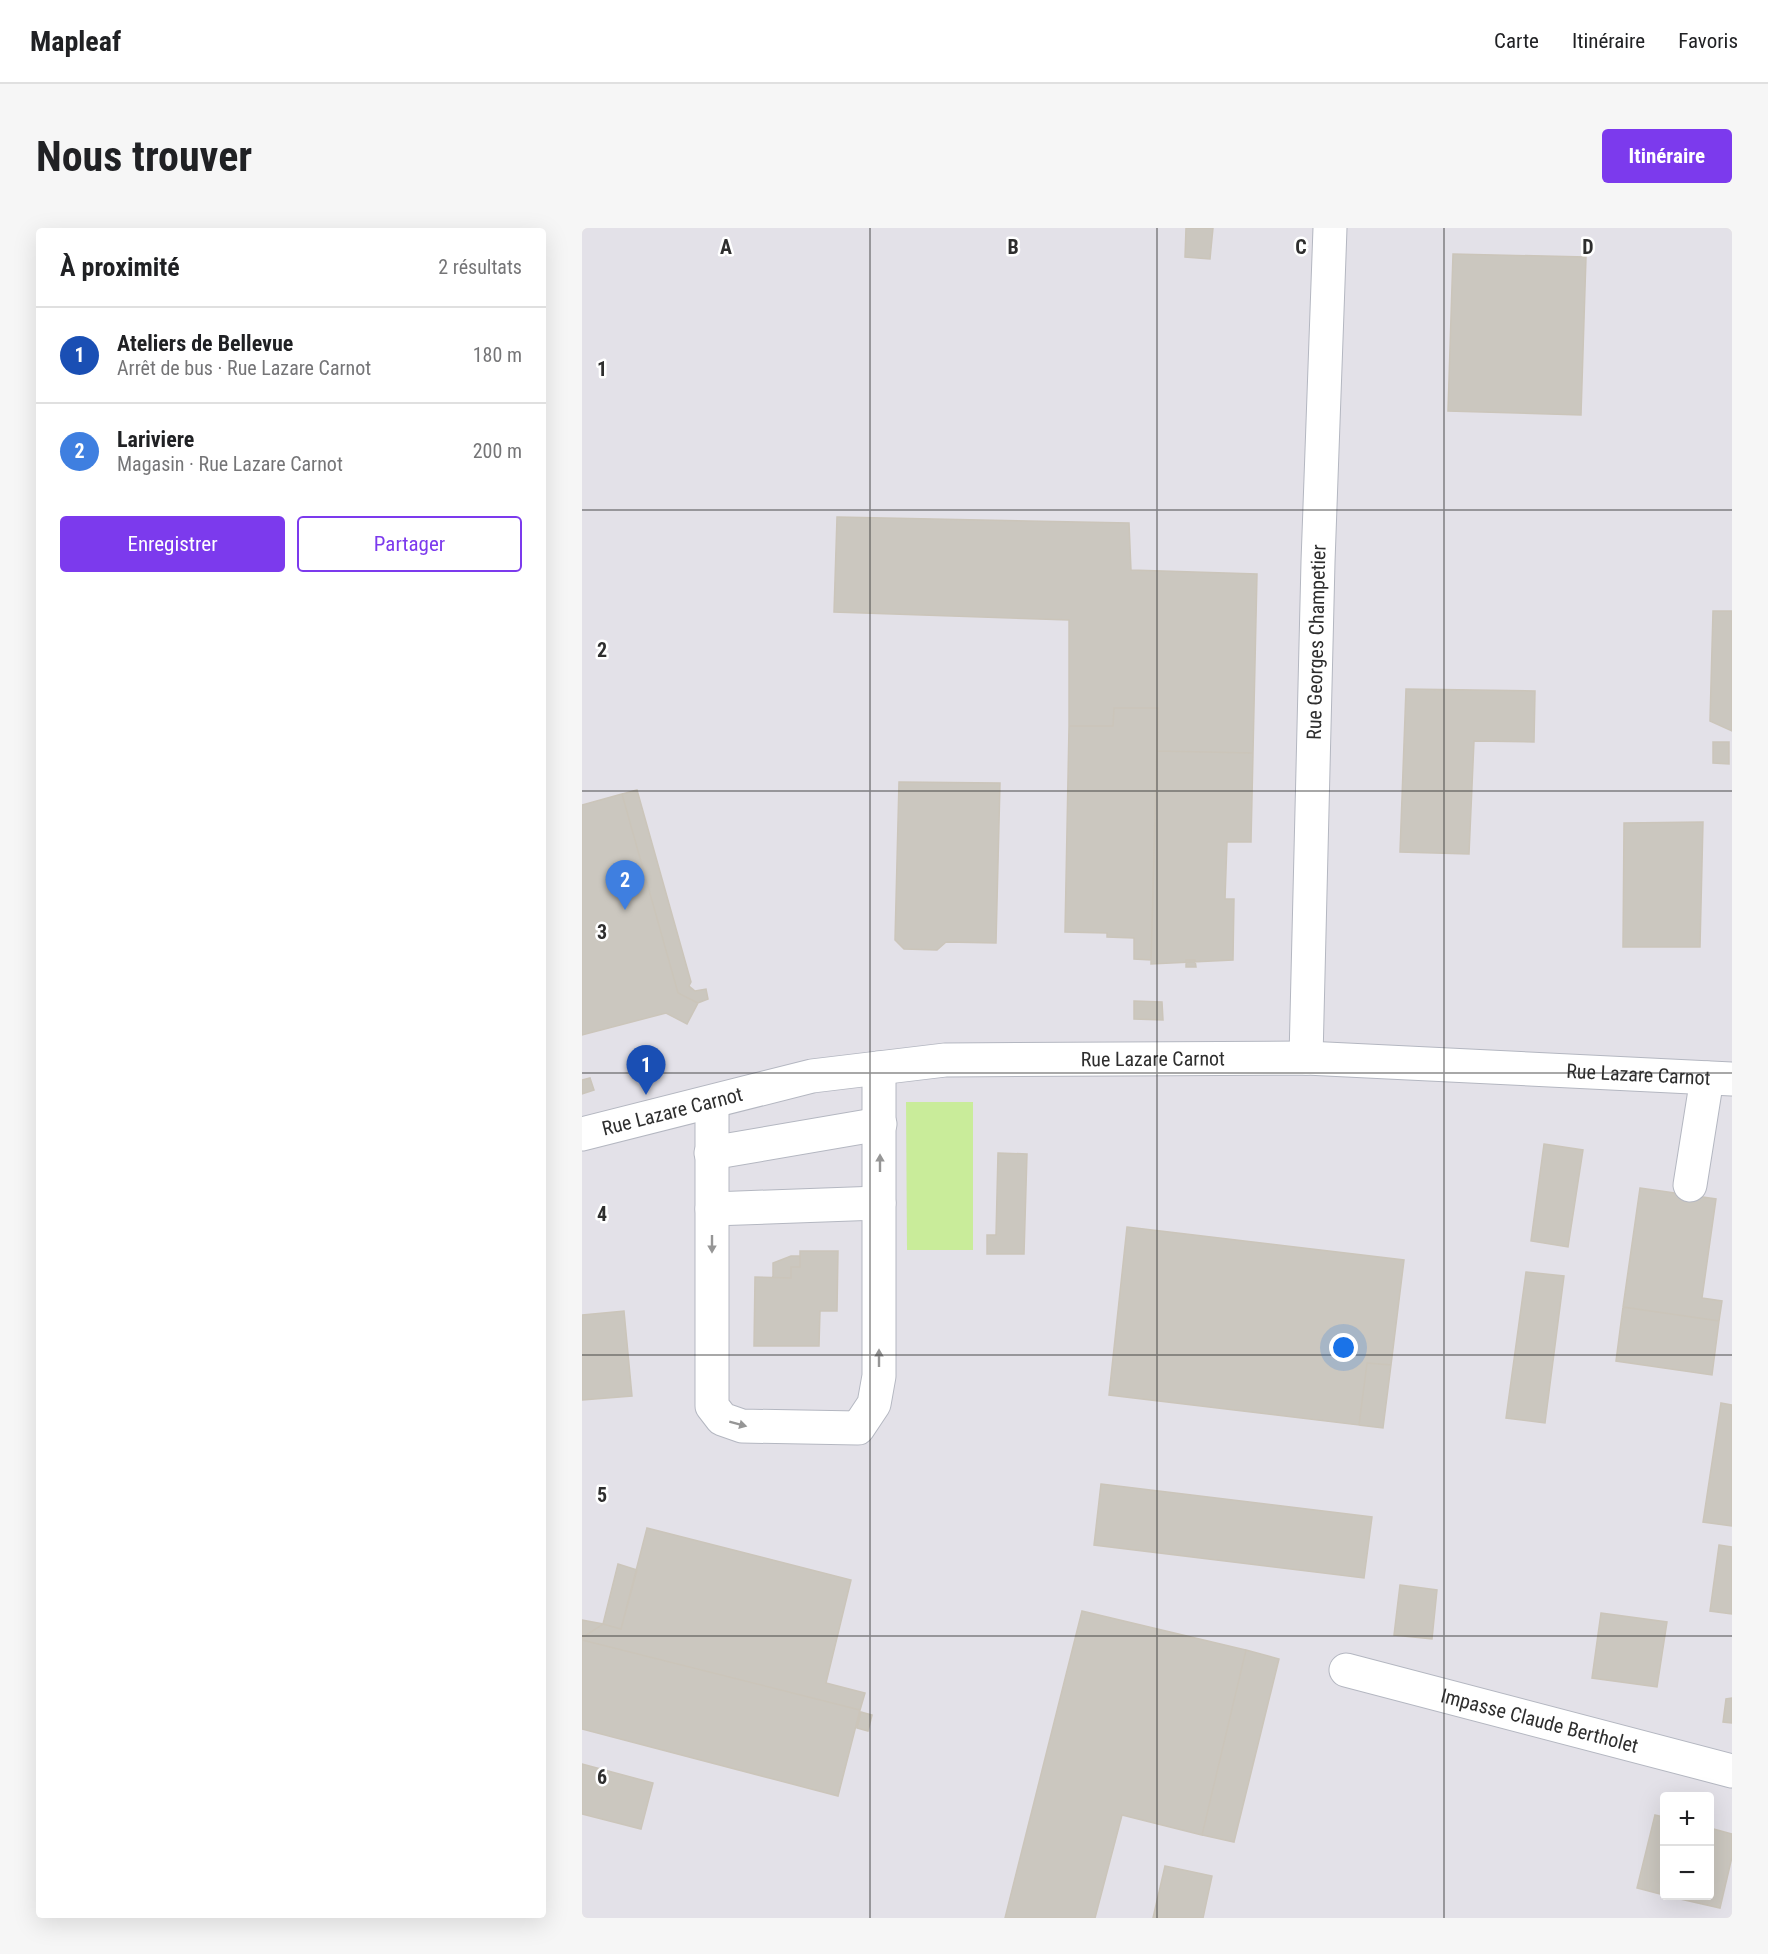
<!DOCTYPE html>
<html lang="fr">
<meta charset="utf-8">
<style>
body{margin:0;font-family:"Roboto Condensed",sans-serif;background:#f6f6f6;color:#202124}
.controls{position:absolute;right:18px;bottom:18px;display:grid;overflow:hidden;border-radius:6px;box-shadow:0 6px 24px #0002}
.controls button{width:54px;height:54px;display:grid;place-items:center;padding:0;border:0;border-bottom:2px solid #e0e0e0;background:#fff;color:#202124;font:30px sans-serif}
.you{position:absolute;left:762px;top:1120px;width:21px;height:21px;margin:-15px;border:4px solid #fff;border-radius:50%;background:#1a73e8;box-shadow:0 0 0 9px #1a73e833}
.badge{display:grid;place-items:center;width:39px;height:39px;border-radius:50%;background:#7c3aed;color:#fff;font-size:20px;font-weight:700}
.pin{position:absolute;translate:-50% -50px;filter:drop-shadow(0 2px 3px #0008)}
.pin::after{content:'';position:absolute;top:32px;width:21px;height:18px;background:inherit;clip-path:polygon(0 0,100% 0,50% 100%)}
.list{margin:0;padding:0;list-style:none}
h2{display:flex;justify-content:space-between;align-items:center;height:78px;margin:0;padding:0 24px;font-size:26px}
h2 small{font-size:20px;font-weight:400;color:#757577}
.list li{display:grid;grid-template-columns:39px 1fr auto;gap:18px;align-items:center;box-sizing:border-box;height:96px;padding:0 24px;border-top:2px solid #e0e0e0}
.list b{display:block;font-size:22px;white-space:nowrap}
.list p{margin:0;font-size:20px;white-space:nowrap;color:#757577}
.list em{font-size:20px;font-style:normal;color:#757577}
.actions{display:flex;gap:12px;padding:18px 24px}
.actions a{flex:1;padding:14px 0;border:2px solid #7c3aed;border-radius:6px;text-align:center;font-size:21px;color:#7c3aed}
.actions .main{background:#7c3aed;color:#fff}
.map{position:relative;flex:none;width:1150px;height:1690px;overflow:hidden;border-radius:6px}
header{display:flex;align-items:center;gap:36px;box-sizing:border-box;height:84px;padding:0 30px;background:#fff;border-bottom:2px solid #e0e0e0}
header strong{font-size:28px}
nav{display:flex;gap:33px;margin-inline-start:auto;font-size:21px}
.intro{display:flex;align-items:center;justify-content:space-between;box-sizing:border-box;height:144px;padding:0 36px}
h1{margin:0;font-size:42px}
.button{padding:15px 27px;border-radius:6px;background:#7c3aed;color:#fff;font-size:21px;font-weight:700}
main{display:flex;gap:36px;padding:0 36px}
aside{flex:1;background:#fff;border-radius:6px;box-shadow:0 6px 24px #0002}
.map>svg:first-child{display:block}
.industrial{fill:#e3e1e8;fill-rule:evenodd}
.pitch{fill:#c9ec9a}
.building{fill:#cbc7bf;stroke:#cbc5ba;stroke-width:1.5}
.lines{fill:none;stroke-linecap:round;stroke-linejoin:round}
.minor-casing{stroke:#b4b7c1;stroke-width:35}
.minor{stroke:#fff;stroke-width:33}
.oneway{fill:#969696}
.grid{fill:none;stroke:#2e2e2e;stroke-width:1.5;stroke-opacity:0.55}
.labels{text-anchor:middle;stroke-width:5;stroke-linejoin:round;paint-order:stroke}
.street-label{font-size:20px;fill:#2e2e2e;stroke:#fff}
.grid-label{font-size:20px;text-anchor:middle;font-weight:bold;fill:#2e2e2e;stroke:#fff;stroke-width:5;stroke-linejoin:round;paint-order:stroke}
</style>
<header>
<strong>Mapleaf</strong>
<nav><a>Carte</a><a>Itinéraire</a><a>Favoris</a></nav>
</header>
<div class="intro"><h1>Nous trouver</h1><a class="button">Itinéraire</a></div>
<main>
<aside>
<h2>À proximité<small>2 résultats</small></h2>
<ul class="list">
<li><span class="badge" style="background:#1a4fb4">1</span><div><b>Ateliers de Bellevue</b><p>Arrêt de bus · Rue Lazare Carnot</p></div><em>180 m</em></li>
<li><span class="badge" style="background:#3f7fe0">2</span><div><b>Lariviere</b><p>Magasin · Rue Lazare Carnot</p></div><em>200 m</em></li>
</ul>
<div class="actions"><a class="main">Enregistrer</a><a>Partager</a></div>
</aside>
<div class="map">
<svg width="1150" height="1690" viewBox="0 0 1150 1690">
<rect width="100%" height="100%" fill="#efe9e1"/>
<path class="industrial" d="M 0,0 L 1150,0 L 1150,1690 L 0,1690 ZM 1082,1568 L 1128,1568 L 1128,1668 L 1082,1668 Z"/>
<path class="pitch" d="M 324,874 L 391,874 L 391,1022 L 325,1022 Z"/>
<path class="building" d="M 604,0 L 631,0 L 628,31 L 603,29 Z
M 871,26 L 1004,29 L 999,187 L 866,183 Z
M 255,289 L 547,295 L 549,342 L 675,346 L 671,525 L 575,523 L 576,480 L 532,480 L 531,498 L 487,498 L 487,392 L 252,384 Z
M 1131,383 L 1150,383 L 1150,503 L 1128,493 Z
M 824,461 L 953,463 L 952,514 L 892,513 L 887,626 L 818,624 Z
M 532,480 L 576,480 L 569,732 L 552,731 L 552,710 L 525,709 L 525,705 L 483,704 L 487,498 L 531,498 Z
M 1131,514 L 1147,514 L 1147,536 L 1131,535 Z
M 575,523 L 671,525 L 669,614 L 645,614 L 643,671 L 652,671 L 651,732 L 569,736 Z
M 317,554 L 418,555 L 414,715 L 364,714 L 355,722 L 322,721 L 313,712 Z
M 55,562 L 109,754 L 107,758 L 113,763 L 124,761 L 126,771 L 116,775 L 96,765 L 40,566 Z
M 40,566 L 96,765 L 116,775 L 105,796 L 84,785 L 0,807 L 0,577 Z
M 1121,594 L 1118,719 L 1041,719 L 1042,595 Z
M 604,732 L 613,732 L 614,739 L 604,739 Z
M 552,773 L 580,774 L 581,792 L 552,791 Z
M 8,850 L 12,862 L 0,866 L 0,852 Z
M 962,916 L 1001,922 L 986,1019 L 949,1013 Z
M 416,925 L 445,926 L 442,1026 L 405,1026 L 405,1007 L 414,1007 Z
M 1058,960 L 1134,971 L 1120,1070 L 1140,1073 L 1137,1093 L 1041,1079 Z
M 545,999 L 822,1032 L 809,1137 L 785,1135 L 777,1197 L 527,1167 Z
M 218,1023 L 256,1023 L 255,1083 L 238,1083 L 237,1118 L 172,1118 L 173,1049 L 209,1050 L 209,1039 L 218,1039 Z
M 209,1028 L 218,1028 L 218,1039 L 209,1039 L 209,1050 L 191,1050 L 191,1035 Z
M 944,1044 L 982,1048 L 963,1195 L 924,1190 Z
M 1041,1079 L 1137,1093 L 1130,1147 L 1034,1133 Z
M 42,1083 L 50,1168 L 0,1172 L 0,1087 Z
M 785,1135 L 809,1137 L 801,1200 L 777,1197 Z
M 1139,1175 L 1150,1177 L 1150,1298 L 1121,1294 Z
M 519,1256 L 790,1289 L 782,1350 L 512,1317 Z
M 65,1300 L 269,1352 L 244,1455 L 283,1465 L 278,1482 L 0,1412 L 0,1410 L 21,1396 L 39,1401 Z
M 1137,1317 L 1150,1319 L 1150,1386 L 1128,1383 Z
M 36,1336 L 55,1342 L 39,1401 L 21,1396 Z
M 818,1357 L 855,1362 L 850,1411 L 812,1407 Z
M 500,1383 L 664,1422 L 620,1607 L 540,1587 L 513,1690 L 423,1690 Z
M 1019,1385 L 1085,1394 L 1075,1459 L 1010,1450 Z
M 0,1392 L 21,1396 L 0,1410 Z
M 0,1412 L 278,1482 L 256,1568 L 0,1501 Z
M 664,1422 L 697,1431 L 652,1614 L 620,1607 Z
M 1150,1470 L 1150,1495 L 1141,1494 L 1144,1471 Z
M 279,1484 L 290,1487 L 286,1503 L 275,1500 Z
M 0,1536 L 71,1555 L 59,1601 L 0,1586 Z
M 1073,1587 L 1082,1589 L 1082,1667 L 1055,1660 Z
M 1128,1600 L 1150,1606 L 1150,1629 L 1138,1680 L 1085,1668 L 1128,1668 Z
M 583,1638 L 630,1648 L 621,1690 L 571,1690 Z"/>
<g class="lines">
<g class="minor-casing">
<g id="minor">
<path id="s1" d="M 724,830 L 736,334 L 748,0"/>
<path d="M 130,874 L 130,1178 L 140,1191 L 160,1198 L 276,1200 L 292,1176 L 297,1148 L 297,840"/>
<path id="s2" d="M 0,906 L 230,848 L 363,832 L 724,830 L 1150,851"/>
<path d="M 129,925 L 298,896"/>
<path d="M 1108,957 L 1125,850"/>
<path d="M 130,981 L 297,975"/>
<path id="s3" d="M 764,1442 L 1150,1543"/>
</g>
</g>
<use href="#minor" class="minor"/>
</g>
<defs><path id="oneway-solid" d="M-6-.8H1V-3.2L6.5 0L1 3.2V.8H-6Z" transform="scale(1.5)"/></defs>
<g class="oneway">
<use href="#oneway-solid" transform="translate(298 935) rotate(-90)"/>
<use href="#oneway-solid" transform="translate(130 1016) rotate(90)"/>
<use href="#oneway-solid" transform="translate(297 1130) rotate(-90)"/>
<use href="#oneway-solid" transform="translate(156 1196) rotate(15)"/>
</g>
<path class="grid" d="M 288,0 L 288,1690M 575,0 L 575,1690M 862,0 L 862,1690M 0,282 L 1150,282M 0,563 L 1150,563M 0,845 L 1150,845M 0,1127 L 1150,1127M 0,1408 L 1150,1408"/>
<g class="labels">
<g class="street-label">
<text dy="7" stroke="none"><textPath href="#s1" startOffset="416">Rue Georges Champetier</textPath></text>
<text dy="7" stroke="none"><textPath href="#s2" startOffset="579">Rue Lazare Carnot</textPath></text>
<text dy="7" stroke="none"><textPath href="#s2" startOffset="1065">Rue Lazare Carnot</textPath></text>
<text dy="7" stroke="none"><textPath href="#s2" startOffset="93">Rue Lazare Carnot</textPath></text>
<text dy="7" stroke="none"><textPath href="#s3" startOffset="200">Impasse Claude Bertholet</textPath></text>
</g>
</g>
<g class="grid-label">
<text x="144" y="26">A</text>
<text x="431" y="26">B</text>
<text x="719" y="26">C</text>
<text x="1006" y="26">D</text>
<text x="20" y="148">1</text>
<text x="20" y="429">2</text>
<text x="20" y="711">3</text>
<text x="20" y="993">4</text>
<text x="20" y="1274">5</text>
<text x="20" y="1556">6</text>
</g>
</svg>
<div class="controls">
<button>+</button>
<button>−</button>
</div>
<div class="you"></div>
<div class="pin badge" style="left:64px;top:867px;background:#1a4fb4">1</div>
<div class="pin badge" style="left:43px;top:682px;background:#3f7fe0">2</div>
</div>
</main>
